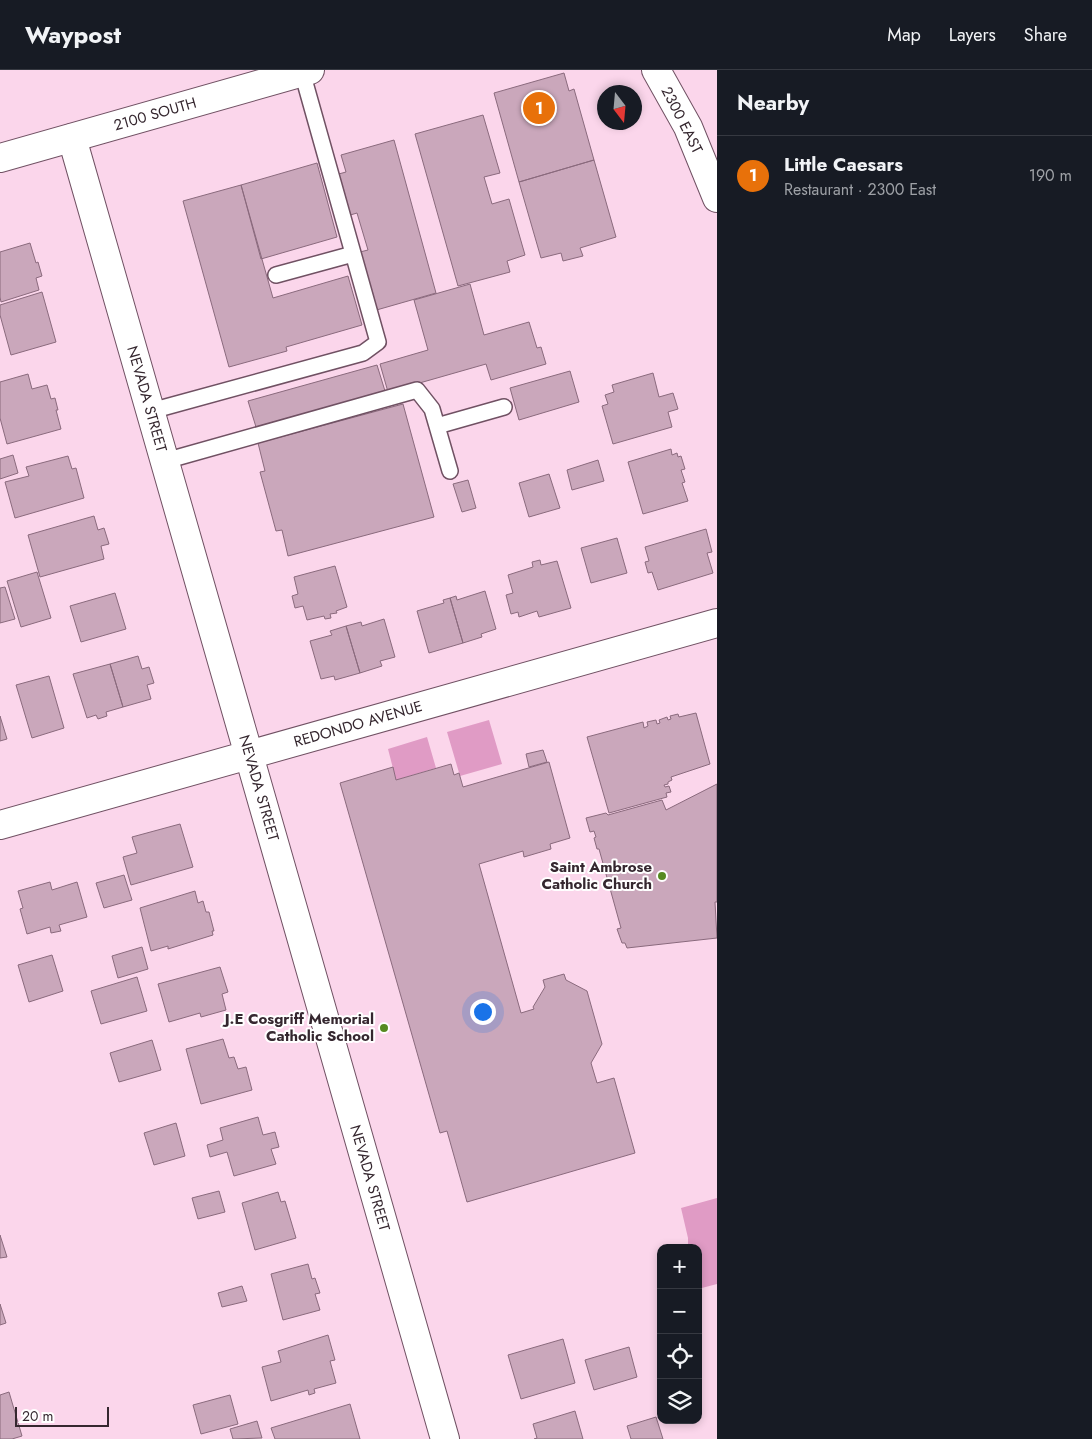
<!DOCTYPE html>
<meta charset="utf-8">
<style>
body{margin:0;font-family:Jost,sans-serif;background:#20242c;color:#f1f3f6}
.controls{position:absolute;right:15px;bottom:15px;display:grid;overflow:hidden;border-radius:10px;box-shadow:0 2px 8px #0003}
.controls button{width:45px;height:45px;display:grid;place-items:center;padding:0;border:0;border-bottom:1px solid #363941;background:#171b24;color:#f1f3f6;font:25px sans-serif}
.compass{position:absolute;left:597px;top:15px;width:45px;height:45px;border-radius:50%;background:#171b24;box-shadow:0 2px 8px #0003;rotate:164deg}
.scale{position:absolute;left:15px;bottom:12px;width:94px;box-sizing:border-box;padding-left:5px;border:2px solid #35272f;border-top:0;font-size:14px;line-height:18px;white-space:nowrap;color:#35272f;-webkit-text-stroke:4px #fff;paint-order:stroke}
.you{position:absolute;left:482px;top:941px;width:18px;height:18px;margin:-12px;border:4px solid #fff;border-radius:50%;background:#1a73e8;box-shadow:0 0 0 8px #1a73e833}
.badge{display:grid;place-items:center;width:32px;height:32px;border-radius:50%;background:#ea580c;color:#fff;font-size:16px;font-weight:700}
.pin{position:absolute;translate:-50% -50%;border:2px solid #fff;box-shadow:0 1px 5px #0006}
.list{margin:0;padding:0;list-style:none}
h2{display:flex;justify-content:space-between;align-items:center;height:65px;margin:0;padding:0 20px;font-size:21px}
h2 small{font-size:16px;font-weight:400;color:#9ea1a6}
.list li{display:grid;grid-template-columns:32px 1fr auto;gap:15px;align-items:center;box-sizing:border-box;height:80px;padding:0 20px;border-top:1px solid #363941}
.list b{display:block;font-size:19px;white-space:nowrap}
.list p{margin:0;font-size:16px;white-space:nowrap;color:#9ea1a6}
.list em{font-size:16px;font-style:normal;color:#9ea1a6}
.icon{flex:none;width:28px;height:28px;fill:none;stroke:currentColor;stroke-width:2;stroke-linecap:round;stroke-linejoin:round}
.map{position:relative;flex:none;width:717px;height:1369px;overflow:hidden}
header{display:flex;align-items:center;gap:30px;box-sizing:border-box;height:70px;padding:0 25px;background:#171b24;border-bottom:1px solid #363941}
header strong{font-size:24px}
nav{display:flex;gap:28px;margin-inline-start:auto;font-size:18px}
main{display:flex}
aside{flex:1;background:#171b24}
.map>svg:first-child{display:block}
.green{fill:#e09bc5}
.building{fill:#caa7bb;stroke:#8a6a7d}
.lines{fill:none;stroke-linecap:round;stroke-linejoin:round}
.lane-casing{stroke:#705163;stroke-width:18}
.street-casing{stroke:#705163;stroke-width:30}
.secondary-casing{stroke:#705163;stroke-width:30}
.lane{stroke:#fff;stroke-width:15}
.street{stroke:#fff;stroke-width:28}
.secondary{stroke:#fff;stroke-width:28}
.poi-dot{fill:#568a21;stroke:#fff;stroke-width:2}
.labels{text-anchor:middle;stroke-width:4;stroke-linejoin:round;paint-order:stroke}
.street-label{font-size:15px;fill:#35272f;stroke:#fff}
.poi-label{font-size:15px;font-weight:bold;fill:#35272f;stroke:#fff;text-anchor:end}
</style>
<header>
<strong>Waypost</strong>
<nav><a>Map</a><a>Layers</a><a>Share</a></nav>
</header>
<main>
<div class="map">
<svg width="717" height="1369" viewBox="0 0 717 1369">
<rect width="100%" height="100%" fill="#fbd6eb"/>
<path class="green" d="M 489,650 L 502,694 L 460,706 L 447,662 Z
M 427,667 L 436,698 L 396,710 L 388,679 Z
M 717,1128 L 717,1214 L 698,1219 L 698,1178 L 688,1178 L 688,1168 L 681,1138 Z"/>
<path class="building" d="M 564,3 L 569,21 L 574,19 L 594,90 L 519,112 L 494,23 Z
M 483,45 L 500,103 L 484,107 L 492,134 L 509,129 L 525,185 L 507,191 L 510,202 L 458,216 L 415,64 Z
M 394,70 L 436,223 L 373,241 L 356,183 L 368,180 L 357,143 L 347,146 L 335,105 L 346,102 L 341,85 Z
M 594,90 L 616,167 L 580,178 L 583,186 L 563,191 L 561,183 L 541,188 L 519,112 Z
M 317,93 L 337,167 L 261,189 L 241,115 Z
M 241,115 L 273,228 L 348,206 L 362,255 L 286,277 L 287,281 L 229,297 L 183,131 Z
M 30,173 L 36,193 L 38,192 L 42,206 L 36,208 L 39,220 L 1,232 L 0,227 L 0,182 Z
M 470,214 L 484,265 L 529,252 L 537,278 L 541,277 L 546,294 L 491,310 L 486,294 L 388,322 L 380,294 L 428,280 L 414,230 Z
M 42,222 L 56,272 L 11,285 L 0,245 L 0,235 Z
M 377,295 L 385,321 L 256,357 L 248,331 Z
M 570,301 L 579,332 L 519,350 L 510,318 Z
M 653,303 L 659,327 L 673,323 L 678,339 L 668,342 L 672,357 L 613,374 L 602,336 L 608,334 L 605,325 L 614,322 L 612,315 Z
M 28,304 L 32,319 L 47,315 L 51,329 L 55,328 L 58,340 L 56,340 L 61,359 L 7,374 L 0,348 L 0,312 Z
M 403,334 L 434,447 L 288,486 L 282,460 L 276,461 L 260,402 L 265,401 L 258,373 Z
M 671,379 L 672,385 L 677,383 L 678,387 L 681,386 L 685,399 L 681,400 L 685,412 L 682,413 L 688,431 L 643,444 L 628,392 Z
M 13,385 L 18,403 L 0,409 L 0,389 Z
M 68,386 L 72,399 L 76,398 L 84,428 L 15,448 L 5,412 L 29,406 L 26,397 Z
M 598,390 L 604,411 L 572,420 L 567,400 Z
M 549,404 L 560,438 L 529,447 L 519,413 Z
M 468,410 L 476,438 L 462,442 L 453,414 Z
M 94,446 L 98,460 L 104,458 L 109,474 L 101,476 L 104,489 L 40,507 L 28,465 Z
M 706,459 L 712,482 L 707,483 L 713,503 L 658,520 L 652,502 L 648,503 L 645,492 L 649,491 L 645,477 Z
M 617,468 L 627,503 L 591,513 L 581,478 Z
M 540,490 L 541,495 L 557,491 L 571,538 L 539,547 L 537,541 L 519,547 L 518,542 L 511,544 L 506,525 L 513,523 L 508,505 L 533,497 L 532,492 Z
M 335,496 L 347,537 L 336,541 L 337,543 L 330,544 L 331,548 L 325,549 L 324,546 L 307,550 L 303,536 L 295,538 L 292,526 L 298,524 L 294,507 Z
M 37,502 L 51,548 L 21,557 L 7,511 Z
M 5,517 L 15,549 L 0,553 L 0,518 Z
M 485,521 L 496,559 L 481,564 L 482,567 L 463,573 L 450,528 L 456,526 L 457,530 Z
M 115,523 L 126,559 L 81,572 L 70,536 Z
M 450,528 L 463,573 L 429,583 L 417,541 L 444,533 L 443,530 Z
M 384,549 L 395,587 L 380,591 L 382,596 L 360,603 L 346,556 L 361,552 L 362,556 Z
M 346,556 L 360,603 L 335,610 L 334,606 L 321,609 L 310,571 L 332,565 L 330,561 Z
M 138,586 L 142,599 L 149,597 L 154,613 L 147,615 L 151,629 L 123,637 L 110,594 Z
M 110,594 L 123,637 L 106,642 L 107,646 L 98,649 L 96,645 L 87,648 L 73,604 Z
M 49,606 L 64,658 L 32,668 L 16,615 Z
M 696,643 L 710,694 L 671,707 L 672,710 L 668,712 L 668,714 L 664,715 L 665,717 L 669,716 L 671,722 L 666,723 L 667,727 L 609,743 L 587,667 L 643,652 L 644,658 L 648,656 L 647,652 L 656,650 L 657,654 L 660,653 L 659,650 L 667,647 L 668,650 L 671,649 L 670,646 L 678,644 L 679,647 Z
M 0,646 L 7,669 L 0,671 Z
M 543,680 L 547,692 L 529,697 L 526,684 Z
M 549,692 L 570,768 L 550,774 L 551,779 L 524,787 L 523,781 L 479,794 L 521,943 L 534,939 L 533,937 L 545,917 L 543,910 L 564,904 L 566,910 L 587,921 L 602,974 L 591,993 L 597,1013 L 614,1008 L 635,1083 L 467,1132 L 447,1061 L 440,1063 L 340,713 L 393,697 L 396,710 L 451,694 L 454,705 L 459,703 L 463,717 Z
M 717,714 L 717,832 L 715,832 L 717,868 L 627,878 L 625,873 L 622,873 L 617,859 L 621,858 L 599,779 L 597,779 L 594,768 L 596,767 L 594,761 L 590,762 L 586,748 L 606,743 L 608,745 L 662,730 L 666,740 Z
M 180,754 L 193,797 L 131,815 L 123,787 L 137,783 L 132,767 Z
M 124,805 L 132,830 L 104,838 L 96,813 Z
M 50,812 L 52,820 L 77,812 L 87,847 L 59,855 L 61,861 L 51,863 L 50,857 L 27,864 L 20,839 L 23,838 L 18,821 Z
M 195,821 L 198,833 L 203,831 L 206,842 L 209,842 L 214,861 L 212,861 L 213,865 L 168,879 L 168,876 L 151,881 L 140,838 Z
M 142,877 L 148,899 L 118,908 L 112,886 Z
M 52,885 L 63,921 L 29,932 L 18,895 Z
M 220,897 L 228,922 L 222,924 L 226,940 L 201,947 L 200,943 L 169,952 L 158,914 Z
M 137,907 L 147,941 L 101,954 L 91,921 Z
M 223,969 L 229,988 L 234,987 L 238,999 L 246,997 L 252,1020 L 201,1034 L 186,979 Z
M 152,970 L 161,1000 L 119,1012 L 110,983 Z
M 258,1047 L 263,1065 L 275,1062 L 279,1077 L 271,1079 L 276,1094 L 234,1106 L 227,1082 L 210,1087 L 207,1075 L 223,1070 L 220,1058 Z
M 176,1053 L 185,1086 L 154,1095 L 144,1063 Z
M 219,1121 L 225,1142 L 198,1149 L 192,1128 Z
M 278,1122 L 281,1132 L 285,1131 L 296,1168 L 255,1180 L 242,1133 Z
M 0,1165 L 7,1187 L 0,1188 Z
M 308,1194 L 312,1209 L 315,1208 L 320,1223 L 315,1224 L 320,1240 L 283,1250 L 271,1204 Z
M 242,1216 L 247,1231 L 222,1237 L 218,1223 Z
M 0,1234 L 6,1253 L 0,1255 Z
M 328,1265 L 335,1290 L 330,1291 L 336,1313 L 314,1319 L 315,1323 L 309,1325 L 308,1320 L 271,1331 L 262,1297 L 281,1292 L 278,1281 Z
M 563,1269 L 575,1313 L 521,1329 L 508,1285 Z
M 629,1277 L 637,1307 L 594,1320 L 585,1290 Z
M 9,1322 L 22,1366 L 12,1369 L 0,1369 L 0,1325 Z
M 230,1325 L 238,1354 L 201,1364 L 193,1335 Z
M 350,1334 L 360,1369 L 275,1369 L 271,1358 Z
M 575,1341 L 583,1369 L 534,1369 L 537,1368 L 533,1354 Z
M 656,1347 L 663,1369 L 631,1369 L 627,1356 Z
M 257,1351 L 262,1368 L 233,1369 L 230,1359 Z"/>
<g class="lines">
<g class="lane-casing">
<path id="lane" d="M 276,205 L 353,184
M 151,341 L 363,283 L 378,272 L 302,2
M 437,356 L 504,337
M 165,391 L 417,320 L 432,339 L 450,401"/>
</g>
<g class="street-casing">
<path id="street" d="M 72,68 L 445,1369
M 0,755 L 717,553"/>
</g>
<g class="secondary-casing">
<path id="secondary" d="M 656,0 L 688,57 L 717,128
M 0,88 L 310,0"/>
</g>
<use href="#lane" class="lane"/>
<use href="#street" class="street"/>
<use href="#secondary" class="secondary"/>
</g>
<g class="poi-dot">
<circle cx="662" cy="806" r="5"/>
<circle cx="384" cy="958" r="5"/>
</g>
<g class="labels">
<g class="street-label">
<text transform="translate(155 44) rotate(-16)" y="5">2100 SOUTH</text>
<text transform="translate(682 50) rotate(63)" y="5">2300 EAST</text>
<text transform="translate(147 329) rotate(74)" y="5">NEVADA STREET</text>
<text transform="translate(358 654) rotate(-16)" y="5">REDONDO AVENUE</text>
<text transform="translate(259 718) rotate(74)" y="5">NEVADA STREET</text>
<text transform="translate(370 1108) rotate(74)" y="5">NEVADA STREET</text>
</g>
<g class="poi-label">
<text x="652" y="802">Saint Ambrose<tspan x="652" dy="17">Catholic Church</tspan></text>
<text x="374" y="954">J.E Cosgriff Memorial<tspan x="374" dy="17">Catholic School</tspan></text>
</g>
</g>
</svg>
<div class="controls">
<button>+</button>
<button>−</button>
<button><svg class="icon" aria-label="locate" viewBox="0 0 24 24"><circle cx="12" cy="12" r="6"/><path d="M12 2v4M12 18v4M2 12h4M18 12h4"/></svg></button>
<button><svg class="icon" aria-label="layers" viewBox="0 0 24 24"><path d="M12 4l9 5-9 5-9-5zM3 14l9 5 9-5"/></svg></button>
</div>
<svg class="compass" viewBox="-18 -18 36 36"><path d="M0-13l5 13h-10z" fill="#e53935"/><path d="M0 13l5-13h-10z" fill="#9ea1a6"/></svg>
<div class="scale">20 m</div>
<div class="you"></div>
<div class="pin badge" style="left:539px;top:38px;background:#e8710a">1</div>
</div>
<aside>
<h2>Nearby<small></small></h2>
<ul class="list">
<li><span class="badge" style="background:#e8710a">1</span><div><b>Little Caesars</b><p>Restaurant · 2300 East</p></div><em>190 m</em></li>
</ul>
</aside>
</main>
